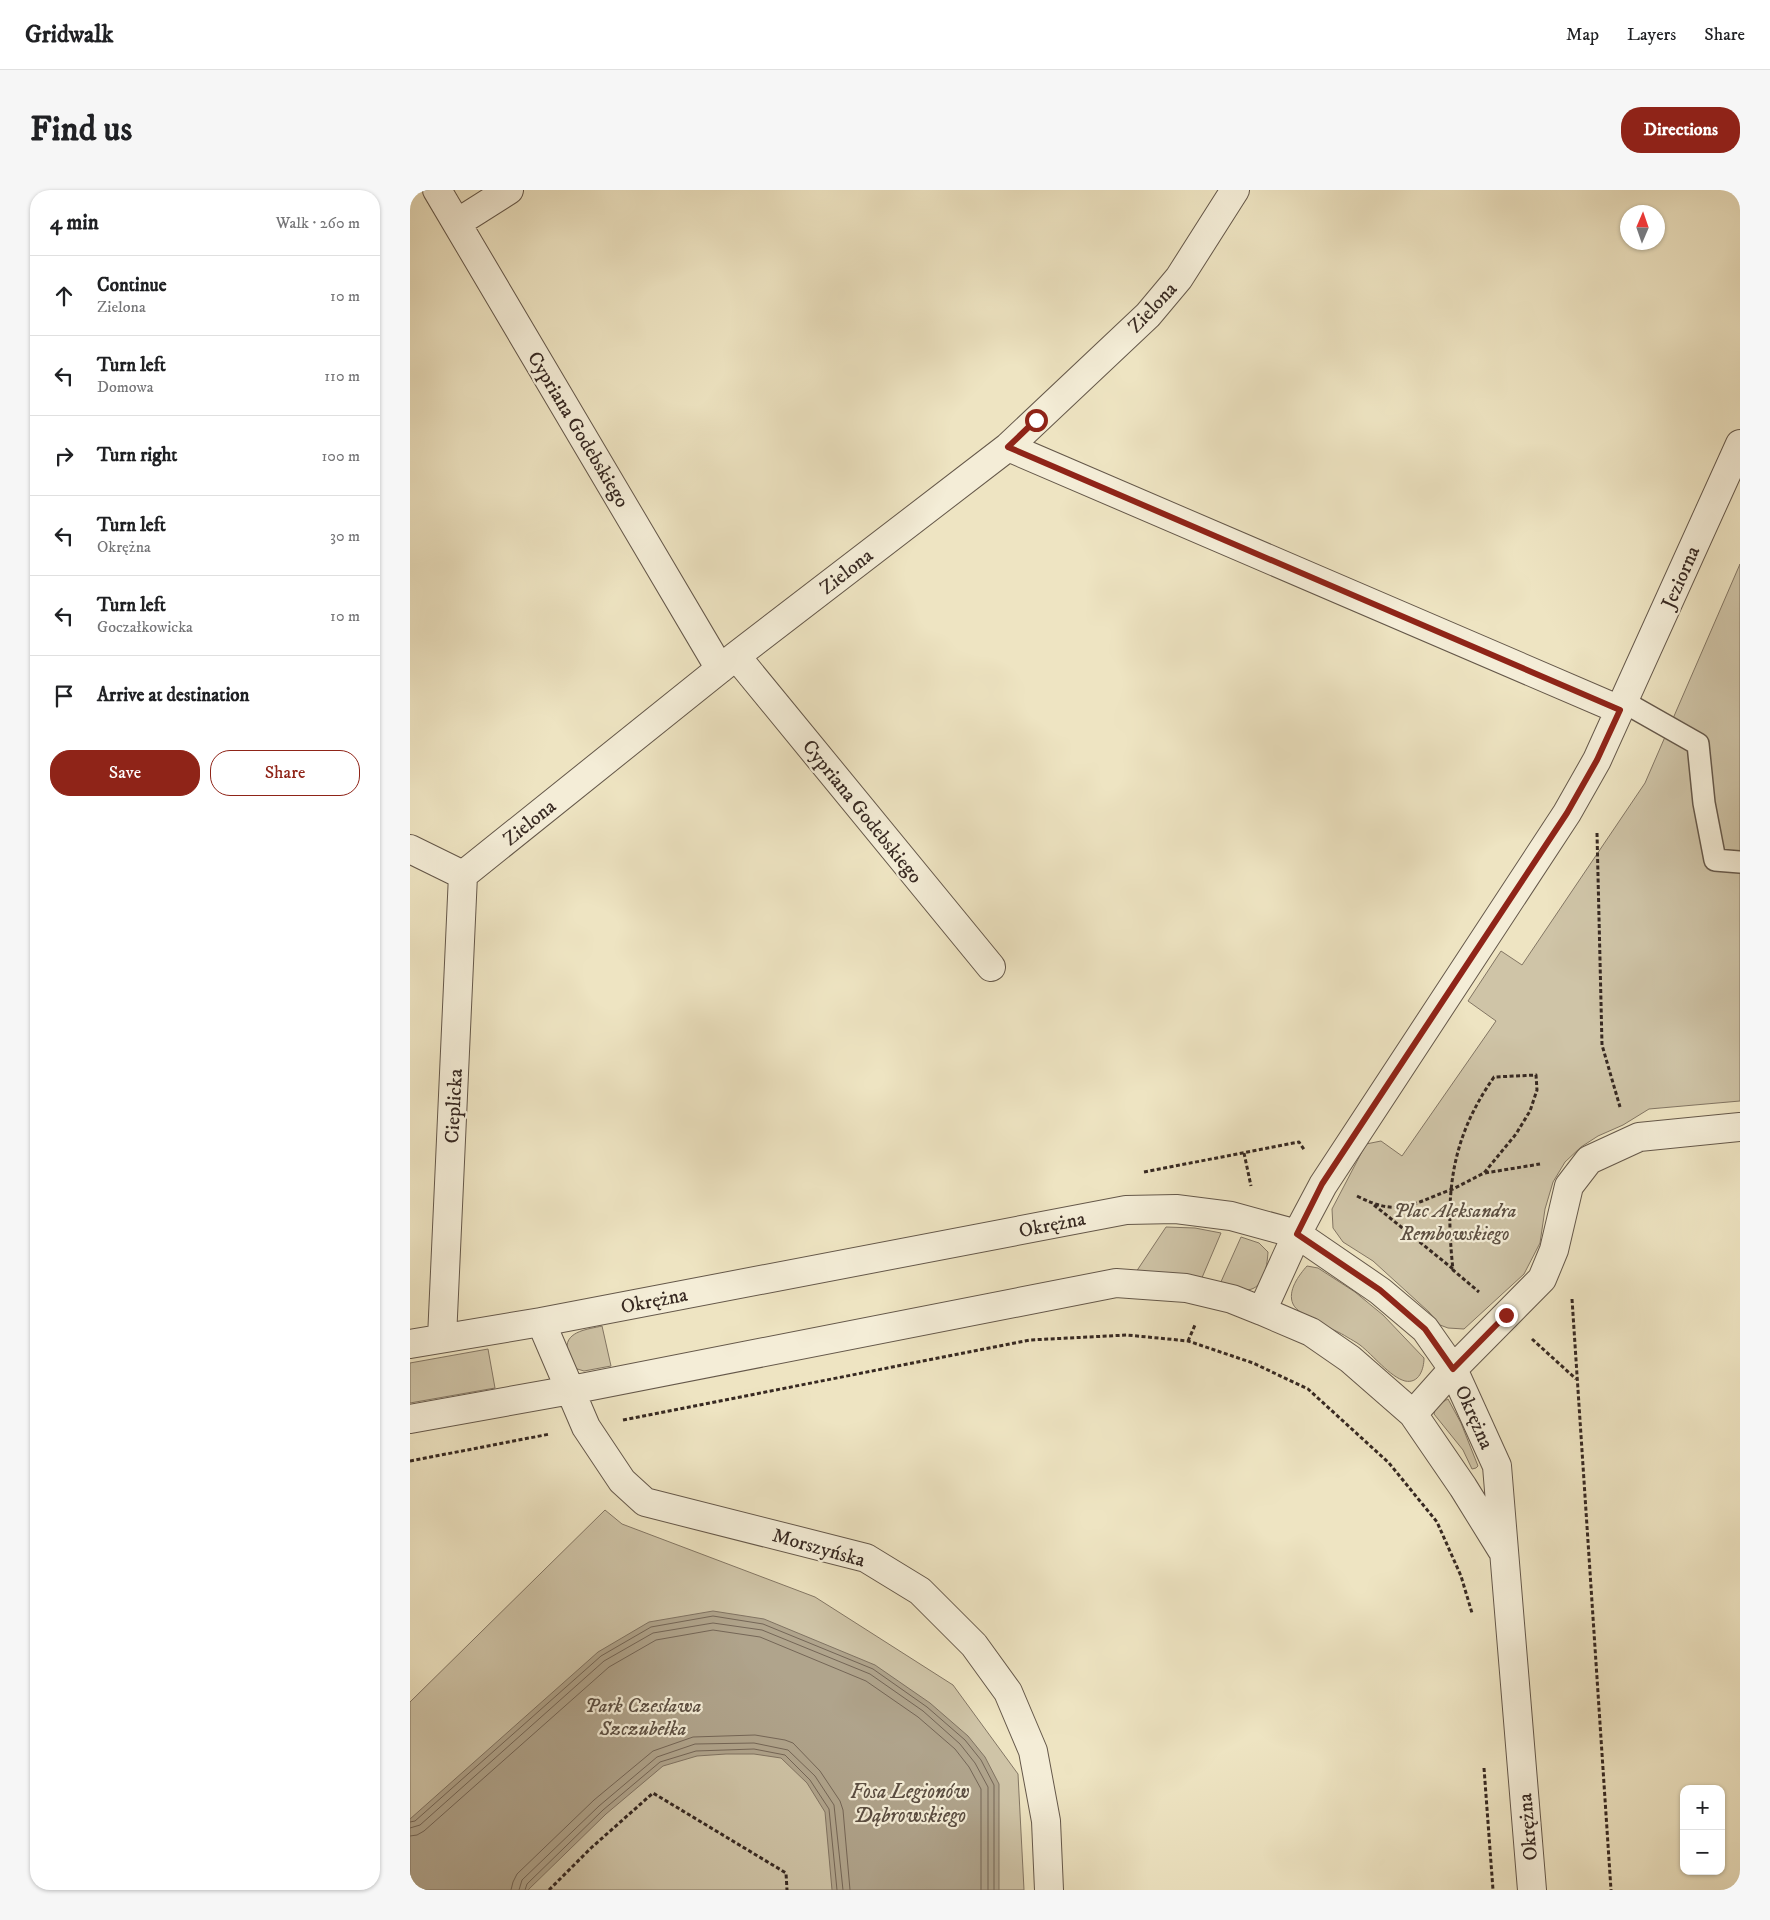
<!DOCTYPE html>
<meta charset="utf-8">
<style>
body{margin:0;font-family:"IM FELL DW Pica",serif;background:#f6f6f6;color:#202124}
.controls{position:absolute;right:15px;bottom:15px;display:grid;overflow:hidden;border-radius:10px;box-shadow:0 1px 4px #0004}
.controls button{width:45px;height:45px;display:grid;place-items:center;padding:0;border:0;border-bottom:1px solid #e0e0e0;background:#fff;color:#202124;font:25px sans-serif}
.compass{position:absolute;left:1210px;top:15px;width:45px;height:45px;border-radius:50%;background:#fff;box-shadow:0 1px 4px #0004;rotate:2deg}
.stop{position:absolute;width:15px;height:15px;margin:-11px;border:4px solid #8f2418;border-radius:50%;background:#fff}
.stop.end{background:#8f2418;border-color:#fff;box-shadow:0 1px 5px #0008}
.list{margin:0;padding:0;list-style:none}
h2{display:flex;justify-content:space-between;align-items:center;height:65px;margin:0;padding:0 20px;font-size:21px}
h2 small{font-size:16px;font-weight:400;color:#757577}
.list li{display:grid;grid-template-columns:32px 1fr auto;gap:15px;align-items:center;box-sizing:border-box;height:80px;padding:0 20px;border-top:1px solid #e0e0e0}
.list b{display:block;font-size:19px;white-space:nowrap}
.list p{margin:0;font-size:16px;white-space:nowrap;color:#757577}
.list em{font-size:16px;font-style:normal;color:#757577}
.actions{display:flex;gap:10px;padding:15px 20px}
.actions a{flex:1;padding:11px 0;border:1px solid #8f2418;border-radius:20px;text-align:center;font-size:18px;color:#8f2418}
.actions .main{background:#8f2418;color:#fff}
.icon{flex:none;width:28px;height:28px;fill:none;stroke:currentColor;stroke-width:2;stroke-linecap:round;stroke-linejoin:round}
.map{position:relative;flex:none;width:1330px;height:1700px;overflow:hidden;border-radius:20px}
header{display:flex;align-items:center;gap:30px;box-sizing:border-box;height:70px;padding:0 25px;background:#fff;border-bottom:1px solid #e0e0e0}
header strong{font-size:24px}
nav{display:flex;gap:28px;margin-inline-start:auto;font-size:18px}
.intro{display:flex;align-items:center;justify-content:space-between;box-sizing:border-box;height:120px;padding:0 30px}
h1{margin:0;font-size:35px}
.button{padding:12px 22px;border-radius:20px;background:#8f2418;color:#fff;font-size:18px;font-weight:700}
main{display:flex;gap:30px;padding:0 30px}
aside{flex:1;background:#fff;border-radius:20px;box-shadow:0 1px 4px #0004}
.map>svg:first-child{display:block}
.green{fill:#cfc4a7;stroke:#837664}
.water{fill:#b0a48c;stroke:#807362}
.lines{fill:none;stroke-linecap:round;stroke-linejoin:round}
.shore{stroke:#746657;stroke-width:1}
.lane-casing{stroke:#65584a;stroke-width:24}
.street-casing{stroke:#65584a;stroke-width:30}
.path{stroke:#372922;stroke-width:3;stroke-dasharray:4 2.5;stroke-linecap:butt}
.lane{stroke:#f4edd7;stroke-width:21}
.street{stroke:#f4edd7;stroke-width:28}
.route{stroke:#8f2418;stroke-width:6}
.labels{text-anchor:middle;stroke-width:4.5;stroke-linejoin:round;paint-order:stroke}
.street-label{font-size:20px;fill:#372922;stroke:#f4edd7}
.park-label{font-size:20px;font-style:italic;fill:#5d5043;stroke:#f4edd7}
.water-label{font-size:21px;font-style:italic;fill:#5b4e42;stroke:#f4edd7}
</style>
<header>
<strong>Gridwalk</strong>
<nav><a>Map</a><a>Layers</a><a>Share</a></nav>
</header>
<div class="intro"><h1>Find us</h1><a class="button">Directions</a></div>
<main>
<aside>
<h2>4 min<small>Walk · 260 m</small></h2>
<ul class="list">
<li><svg class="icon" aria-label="ahead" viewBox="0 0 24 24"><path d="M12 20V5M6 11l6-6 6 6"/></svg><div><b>Continue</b><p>Zielona</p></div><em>10 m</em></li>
<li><svg class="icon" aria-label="left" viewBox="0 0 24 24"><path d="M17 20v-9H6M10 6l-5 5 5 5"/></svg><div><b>Turn left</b><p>Domowa</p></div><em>110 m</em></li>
<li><svg class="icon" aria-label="right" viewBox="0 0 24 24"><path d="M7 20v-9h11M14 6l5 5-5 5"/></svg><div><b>Turn right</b></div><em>100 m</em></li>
<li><svg class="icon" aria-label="left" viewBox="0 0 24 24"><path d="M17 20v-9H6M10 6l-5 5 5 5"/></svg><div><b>Turn left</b><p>Okrężna</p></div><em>30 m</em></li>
<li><svg class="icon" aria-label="left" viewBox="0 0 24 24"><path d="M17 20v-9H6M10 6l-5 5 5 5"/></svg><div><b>Turn left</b><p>Goczałkowicka</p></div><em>10 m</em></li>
<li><svg class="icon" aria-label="arrive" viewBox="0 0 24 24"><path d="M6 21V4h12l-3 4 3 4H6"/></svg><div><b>Arrive at destination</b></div></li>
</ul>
<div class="actions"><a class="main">Save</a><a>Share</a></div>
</aside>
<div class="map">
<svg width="1330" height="1700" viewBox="0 0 1330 1700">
<rect width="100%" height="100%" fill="#eee4c2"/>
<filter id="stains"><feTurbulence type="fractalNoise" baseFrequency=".004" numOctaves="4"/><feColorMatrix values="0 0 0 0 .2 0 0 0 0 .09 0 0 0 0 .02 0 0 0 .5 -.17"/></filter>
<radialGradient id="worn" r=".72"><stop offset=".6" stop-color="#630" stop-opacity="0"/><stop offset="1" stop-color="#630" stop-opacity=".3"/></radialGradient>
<path class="green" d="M 1330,374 L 1330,911 L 1239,919 L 1213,935 L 1188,946 L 1171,957 L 1155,972 L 1143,992 L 1135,1019 L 1130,1053 L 1114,1084 L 1054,1139 L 1038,1138 L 1030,1135 L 1019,1122 L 963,1071 L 933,1052 L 923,1038 L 922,1019 L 956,954 L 971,951 L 992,966 L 1086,831 L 1058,811 L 1091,761 L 1112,775 L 1235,593 Z
M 756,1037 L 785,1038 L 811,1043 L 791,1090 L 726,1082 Z
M 831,1047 L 849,1053 L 858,1062 C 857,1077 854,1102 833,1100 C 825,1100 817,1096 810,1094 Z
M 897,1076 L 908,1078 L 945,1102 L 973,1125 L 1014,1168 C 1014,1179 1009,1194 995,1191 C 980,1187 963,1165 950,1155 C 946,1152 942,1150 937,1147 C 925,1139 888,1126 883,1114 C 877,1101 889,1085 897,1076 Z
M 192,1136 L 201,1176 L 174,1181 L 164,1178 C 162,1172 157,1164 157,1158 C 156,1141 179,1139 192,1136 Z
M 78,1159 L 85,1198 L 0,1213 L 0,1173 Z
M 1038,1209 L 1051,1233 L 1068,1276 L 1066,1278 L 1062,1279 L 1053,1260 L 1024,1224 C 1025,1217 1032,1212 1038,1209 Z
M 195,1320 L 212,1334 L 405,1407 L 543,1495 L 608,1584 L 614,1700 L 0,1700 L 0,1512 Z"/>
<path class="water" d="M 303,1421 L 354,1429 L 465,1475 L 520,1513 L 558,1546 L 575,1567 L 589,1594 L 589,1700 L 422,1700 L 415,1622 L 397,1593 L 371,1568 L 344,1564 L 316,1564 L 287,1566 L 253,1576 L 196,1624 L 118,1700 L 0,1700 L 0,1629 L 188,1462 L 239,1432 Z"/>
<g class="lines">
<path class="shore" d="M 0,1632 L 5,1631 L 191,1466 L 241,1437 L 303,1426 L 353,1434 L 463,1479 L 517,1517 L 555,1550 L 571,1570 L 584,1595 L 584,1700
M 0,1638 L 10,1635 L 194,1471 L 243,1443 L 303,1433 L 352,1440 L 460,1484 L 513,1521 L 550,1554 L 565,1573 L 578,1597 L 578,1700
M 0,1646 L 7,1645 L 14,1641 L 199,1477 L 246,1450 L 303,1440 L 350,1447 L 456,1491 L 508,1527 L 545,1559 L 559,1577 L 571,1599 L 571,1700
M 101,1700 L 103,1692 L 107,1684 L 184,1610 L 243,1561 L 283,1547 L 345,1545 L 375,1550 L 383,1553 L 410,1581 L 430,1611 L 433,1620 L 440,1700
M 109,1700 L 112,1690 L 189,1616 L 247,1567 L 285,1554 L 344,1553 L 378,1560 L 405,1586 L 424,1615 L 433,1700
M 115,1700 L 117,1694 L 193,1620 L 250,1572 L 286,1561 L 344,1559 L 375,1565 L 400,1590 L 419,1619 L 427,1700"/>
<g class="lane-casing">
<path id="lane" d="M 1214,512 L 1288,554 L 1294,613 L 1305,670 L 1330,672"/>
</g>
<g class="street-casing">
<path id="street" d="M 27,0 L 310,479
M 47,33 L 99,0
M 598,257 L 1210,520
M 326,466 L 581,777
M 0,659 L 53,685 L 326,466 L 598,257 L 738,125 L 769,88 L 825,0
M 852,1121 L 887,1044 L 913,995 L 1157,623 L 1187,570 L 1330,254
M 131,1132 L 176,1237 L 212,1291 L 235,1312 L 456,1368 L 510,1401 L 564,1455 L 598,1502 L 623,1561 L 636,1631 L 639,1700
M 32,1148 L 53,685
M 0,1154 L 131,1132 L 716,1020 L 766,1019 L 821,1026 L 887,1044 L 970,1101 L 1015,1139 L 1043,1179 L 1087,1276 L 1122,1700
M 1003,1224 L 1043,1179 L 1132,1089 L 1144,1060 L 1159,996 L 1179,970 L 1229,947 L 1330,937
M 0,1229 L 161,1200 L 706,1093 L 776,1098 L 822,1109 L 852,1121 L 901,1142 L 940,1169 L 1003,1224 L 1053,1297 L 1092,1360"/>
</g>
<path class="path" d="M 1187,643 L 1192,855 L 1210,917
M 834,963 L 841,996
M 734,982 L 889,952 L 895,961
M 1075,983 L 1130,974
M 947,1006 C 988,1027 1000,1015 1040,1000 L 1043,999 L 1074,983 L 1106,944 L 1120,921 L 1127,900 L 1126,885 L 1084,887 C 1040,950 1035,1005 1043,1080 L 1069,1102
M 964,1015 L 1043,1079
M 1162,1109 L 1201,1700
M 1122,1149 L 1166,1189
M 778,1151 L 785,1135
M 213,1230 L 620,1150 L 717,1145 L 778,1151 L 843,1173 L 898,1199 L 979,1273 L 1027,1332 L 1051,1386 L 1062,1423
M 0,1271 L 140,1244
M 1074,1578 L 1083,1700
M 139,1700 L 181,1658 L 243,1603 L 376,1683 L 377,1700"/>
<use href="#lane" class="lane"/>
<use href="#street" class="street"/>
</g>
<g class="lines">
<path class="route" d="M 626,230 L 598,257 L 1210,520 L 1187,570 L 1157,623 L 912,994 L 887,1044 L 970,1100 L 1015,1139 L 1043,1179 L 1096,1125"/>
</g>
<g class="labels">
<g class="street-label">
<text transform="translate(742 117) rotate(-47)" y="7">Zielona</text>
<text transform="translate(169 239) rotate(59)" y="7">Cypriana Godebskiego</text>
<text transform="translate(436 381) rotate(-38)" y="7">Zielona</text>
<text transform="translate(1270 387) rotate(-66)" y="7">Jeziorna</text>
<text transform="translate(453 621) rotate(51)" y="7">Cypriana Godebskiego</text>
<text transform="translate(119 632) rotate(-39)" y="7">Zielona</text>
<text transform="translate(43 916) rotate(-87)" y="7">Cieplicka</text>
<text transform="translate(642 1034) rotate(-11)" y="7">Okrężna</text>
<text transform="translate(244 1110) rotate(-11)" y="7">Okrężna</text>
<text transform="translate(1065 1227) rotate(66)" y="7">Okrężna</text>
<text transform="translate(409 1357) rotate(16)" y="7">Morszyńska</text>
<text transform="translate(1117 1637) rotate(-95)" y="7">Okrężna</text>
</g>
<g class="park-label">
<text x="1045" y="1027">Plac Aleksandra<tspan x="1045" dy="23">Rembowskiego</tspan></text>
<text x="233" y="1522">Park Czesława<tspan x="233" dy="23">Szczubełka</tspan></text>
</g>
<g class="water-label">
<text x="500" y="1608">Fosa Legionów<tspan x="500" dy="24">Dąbrowskiego</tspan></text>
</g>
</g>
<rect width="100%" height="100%" filter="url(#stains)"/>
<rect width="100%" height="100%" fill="url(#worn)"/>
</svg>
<div class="controls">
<button>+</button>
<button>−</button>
</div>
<svg class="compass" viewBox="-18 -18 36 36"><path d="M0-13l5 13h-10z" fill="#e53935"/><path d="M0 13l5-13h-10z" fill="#757577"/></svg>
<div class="stop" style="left:626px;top:230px"></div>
<div class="stop end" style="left:1096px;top:1125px"></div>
</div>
</main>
